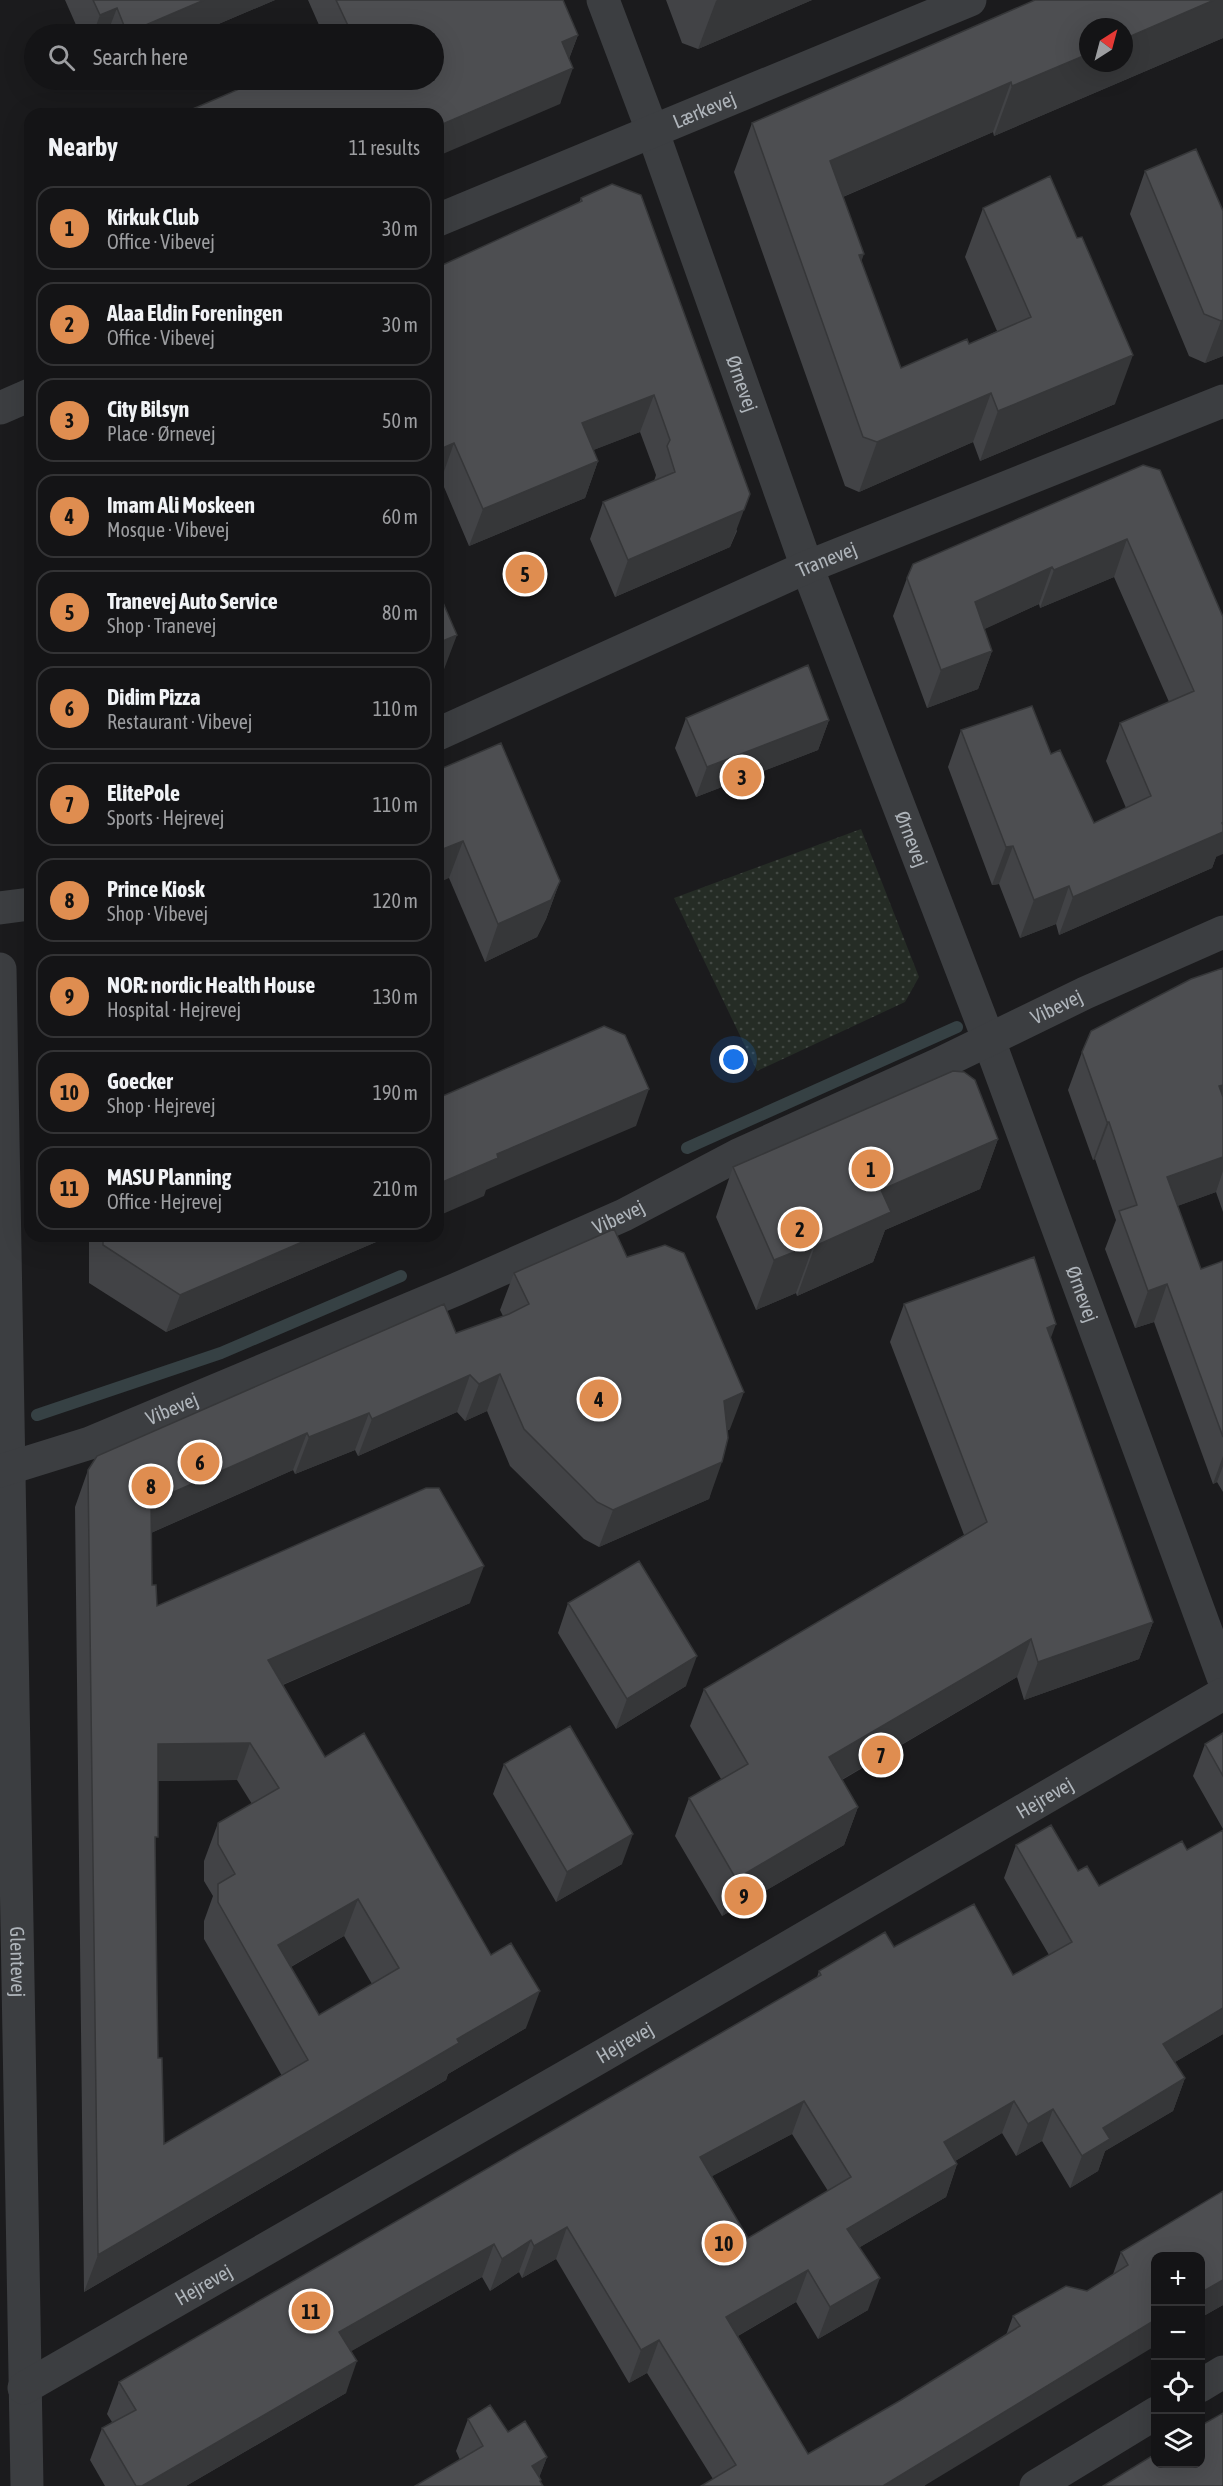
<!DOCTYPE html>
<meta charset="utf-8">
<style>
body{margin:0;font-family:"Asap Condensed",sans-serif;background:#1d1d1f;color:#f1f3f6}
.controls{position:absolute;right:18px;bottom:18px;display:grid;overflow:hidden;border-radius:12px;box-shadow:0 6px 24px #0002}
.controls button{width:54px;height:54px;display:grid;place-items:center;padding:0;border:0;border-bottom:2px solid #333335;background:#141416;color:#f1f3f6;font:30px sans-serif}
.compass{position:absolute;left:1079px;top:18px;width:54px;height:54px;border-radius:50%;background:#141416;box-shadow:0 6px 24px #0002;rotate:36deg}
.you{position:absolute;left:734px;top:1060px;width:21px;height:21px;margin:-15px;border:4px solid #fff;border-radius:50%;background:#1a73e8;box-shadow:0 0 0 9px #1a73e833}
.badge{display:grid;place-items:center;width:39px;height:39px;border-radius:50%;background:#df8d50;color:#111;font-size:20px;font-weight:700}
.pin{position:absolute;translate:-50% -50%;border:3px solid #fff;box-shadow:0 2px 6px #0006}
.list{margin:0;padding:0;list-style:none}
h2{display:flex;justify-content:space-between;align-items:center;height:78px;margin:0;padding:0 24px;font-size:26px}
h2 small{font-size:20px;font-weight:400;color:#9d9ea1}
.list li{display:grid;grid-template-columns:39px 1fr auto;gap:18px;align-items:center;box-sizing:border-box;height:84px;margin:0 12px 12px;padding:0 12px;border:2px solid #333335;border-radius:18px}
.list b{display:block;font-size:22px;white-space:nowrap}
.list p{margin:0;font-size:20px;white-space:nowrap;color:#9d9ea1}
.list em{font-size:20px;font-style:normal;color:#9d9ea1}
.icon{flex:none;width:33px;height:33px;fill:none;stroke:currentColor;stroke-width:2;stroke-linecap:round;stroke-linejoin:round}
.map{position:relative;flex:none;width:1223px;height:2486px;overflow:hidden}
.search{position:absolute;background:#141416;box-shadow:0 6px 24px #0002;left:24px;top:24px;width:420px;height:66px;display:flex;align-items:center;gap:15px;box-sizing:border-box;padding:0 21px;border-radius:33px;color:#9d9ea1;font-size:22px}
.panel{position:absolute;background:#141416;box-shadow:0 6px 24px #0002;left:24px;top:108px;width:420px;height:1134px;border-radius:18px}
.map>svg:first-child{display:block}
.park{fill:url(#park-dots)}
.lines{fill:none;stroke-linecap:round;stroke-linejoin:round}
.stream{stroke:#364144;stroke-width:12}
.street{stroke:#3c3e41;stroke-width:33}
.wall{fill:#424346;fill-rule:evenodd}
.shaded-wall{fill:#363739}
.building{fill:#4d4e51;stroke:#363739;stroke-width:1.5;fill-rule:evenodd}
.labels{text-anchor:middle;stroke-width:4.5;stroke-linejoin:round;paint-order:stroke}
.street-label{font-size:20px;fill:#afb5bb;stroke:#161618}
</style>
<div class="map">
<svg width="1223" height="2486" viewBox="0 0 1223 2486">
<defs>
<pattern id="park-dots" width="8" height="8" patternUnits="userSpaceOnUse" patternTransform="scale(1.5)"><rect width="8" height="8" fill="#252c25"/><path d="M2 2h.1M6 6h.1" fill="none" stroke="#424843" stroke-width="1.8" stroke-linecap="round"/></pattern>
</defs>
<rect width="100%" height="100%" fill="#1b1b1d"/>
<path class="park" d="M 861,829 L 919,977 L 905,1002 L 757,1071 L 674,898 Z"/>
<g class="lines">
<path class="stream" d="M 687,1148 L 957,1027
M 37,1415 L 221,1353 L 401,1276"/>
<g class="street">
<path id="s1" d="M 603,0 L 652,130 L 807,567 L 988,1038 L 1223,1677"/>
<path id="s2" d="M 438,220 L 970,0"/>
<path d="M 0,408 L 30,395"/>
<path id="s3" d="M 438,734 L 807,567 L 1223,401"/>
<path d="M 0,908 L 30,904"/>
<path id="s4" d="M 0,969 L 27,2486"/>
<path id="s5" d="M 0,1471 L 90,1443 L 457,1289 L 624,1215 L 738,1155 L 937,1065 L 1085,993 L 1223,932"/>
<path d="M 1200,2386 L 1223,2372"/>
<path id="s6" d="M 24,2388 L 600,2057 L 1223,1694"/>
<path d="M 1036,2486 L 1156,2413"/>
</g>
</g>
<path class="wall" d="M 65,0 L 275,0 L 195,34 L 80,34 Z
M 308,0 L 563,0 L 578,35 L 569,59 L 560,104 L 434,34 L 323,34 Z
M 666,0 L 812,0 L 698,49 L 682,43 Z
M 1223,0 L 1223,38 L 994,136 L 993,132 L 843,197 L 861,262 L 901,368 L 969,344 L 997,331 L 965,257 L 983,208 L 1115,404 L 980,461 L 973,442 L 859,492 L 845,486 L 734,172 L 752,123 Z
M 1145,171 L 1223,211 L 1223,356 L 1205,363 L 1189,356 L 1130,214 Z
M 581,198 L 737,531 L 730,547 L 615,597 L 590,539 L 603,502 L 654,481 L 656,475 L 640,432 L 593,450 L 598,461 L 585,498 L 469,546 L 441,480 L 438,482 L 438,267 L 579,203 Z
M 1143,465 L 1223,617 L 1216,857 L 1212,868 L 1059,935 L 1056,924 L 1020,938 L 999,884 L 992,885 L 948,767 L 961,730 L 1051,754 L 1094,823 L 1126,808 L 1106,761 L 1120,723 L 1169,702 L 1114,577 L 1040,608 L 1039,604 L 984,629 L 992,651 L 978,689 L 927,708 L 893,616 L 907,578 Z
M 686,718 L 829,720 L 818,750 L 696,797 L 675,748 Z
M 438,770 L 560,881 L 546,919 L 537,937 L 485,962 L 449,878 Z
M 1223,968 L 1223,1212 L 1216,1192 L 1177,1206 L 1201,1269 L 1223,1261 L 1223,1492 L 1217,1482 L 1213,1484 L 1154,1322 L 1135,1328 L 1105,1249 L 1116,1220 L 1095,1159 L 1093,1160 L 1068,1090 L 1082,1052 Z
M 998,1139 L 980,1189 L 885,1230 L 873,1262 L 797,1296 L 796,1293 L 756,1310 L 716,1217 L 733,1167 Z
M 89,1236 L 390,1236 L 166,1332 L 89,1283 Z
M 627,1257 L 730,1429 L 727,1431 L 709,1499 L 599,1547 L 584,1539 L 510,1466 L 487,1411 L 465,1421 L 457,1412 L 358,1456 L 355,1450 L 295,1474 L 293,1470 L 151,1533 L 152,1585 L 157,1606 L 470,1603 L 283,1685 L 325,1757 L 526,2028 L 448,2074 L 446,2080 L 84,2292 L 75,1507 L 88,1470 L 503,1316 L 500,1310 L 514,1273 ZM 237,1780 L 252,1804 L 218,1823 L 204,1861 L 204,1881 L 213,1896 L 204,1921 L 204,1939 L 282,2076 L 164,2144 L 158,2058 L 155,1847 L 158,1781 ZM 344,1936 L 372,1984 L 319,2015 L 291,1967 Z
M 904,1304 L 1051,1339 L 1153,1622 L 1139,1659 L 1024,1700 L 1017,1677 L 842,1780 L 858,1807 L 844,1845 L 722,1916 L 675,1836 L 689,1798 L 721,1779 L 690,1726 L 704,1689 L 964,1535 L 890,1342 Z
M 568,1603 L 686,1686 L 616,1729 L 558,1633 Z
M 1223,1733 L 1223,1829 L 1193,1776 L 1205,1744 Z
M 504,1764 L 622,1864 L 556,1902 L 493,1794 Z
M 1016,1845 L 1078,1871 L 1099,1886 L 1223,2034 L 1175,2062 L 1185,2078 L 1173,2111 L 1105,2151 L 1098,2171 L 1070,2188 L 1042,2141 L 1016,2156 L 1002,2133 L 955,2161 L 957,2164 L 946,2197 L 860,2247 L 868,2310 L 818,2339 L 796,2302 L 738,2336 L 808,2454 L 901,2400 L 1006,2335 L 1013,2316 L 1087,2291 L 1113,2274 L 1121,2252 L 1223,2191 L 1223,2305 L 1200,2318 L 1200,2256 L 924,2486 L 713,2479 L 647,2373 L 629,2383 L 556,2259 L 522,2278 L 519,2272 L 490,2291 L 482,2277 L 351,2351 L 346,2393 L 186,2486 L 105,2486 L 90,2460 L 102,2428 L 112,2422 L 107,2414 L 119,2382 L 817,1977 L 819,1971 L 894,1947 L 1013,1975 L 1049,1955 L 1004,1878 ZM 792,2134 L 828,2191 L 748,2238 L 712,2176 Z
M 468,2419 L 508,2432 L 547,2457 L 539,2477 L 540,2482 L 460,2460 L 456,2451 Z"/>
<path class="shaded-wall" d="M 204,0 L 275,0 L 195,34 L 127,34 L 127,33 Z
M 717,0 L 812,0 L 698,49 L 716,1 Z
M 1214,0 L 1223,0 L 1223,38 L 994,136 L 1012,86 L 1088,54 L 1088,63 L 1124,63 L 1124,39 Z
M 117,8 L 107,34 L 93,34 L 100,15 Z
M 578,35 L 564,71 L 562,42 Z
M 573,68 L 560,104 L 438,156 L 438,126 Z
M 1011,82 L 993,132 L 812,210 L 830,161 Z
M 864,254 L 846,304 L 859,255 Z
M 1223,320 L 1223,356 L 1205,363 L 1221,321 Z
M 1133,355 L 1115,404 L 980,461 L 998,411 Z
M 991,393 L 973,442 L 859,492 L 877,442 Z
M 654,395 L 640,432 L 568,460 L 582,423 Z
M 454,443 L 441,480 L 438,482 L 438,450 Z
M 598,461 L 585,498 L 469,546 L 483,509 Z
M 750,494 L 730,547 L 615,597 L 628,560 Z
M 1127,539 L 1114,577 L 1040,608 L 1054,570 Z
M 1052,567 L 1039,604 L 961,640 L 975,602 Z
M 457,635 L 443,672 L 438,674 L 438,643 Z
M 992,651 L 978,689 L 927,708 L 941,670 Z
M 829,720 L 818,750 L 696,797 L 707,767 Z
M 1223,822 L 1223,854 L 1216,857 L 1212,868 L 1059,935 L 1073,897 Z
M 463,841 L 449,878 L 438,883 L 438,851 Z
M 1013,846 L 999,884 L 992,885 L 1006,847 Z
M 560,881 L 546,919 L 537,937 L 485,962 L 498,924 Z
M 1069,886 L 1056,924 L 1020,938 L 1034,900 Z
M 1223,1085 L 1223,1117 L 1219,1086 Z
M 649,1089 L 636,1126 L 486,1190 L 484,1196 L 438,1216 L 438,1184 L 497,1154 Z
M 1107,1122 L 1109,1122 L 1095,1159 L 1093,1160 Z
M 998,1139 L 980,1189 L 885,1230 L 873,1262 L 797,1296 L 815,1246 L 881,1190 Z
M 1223,1157 L 1223,1171 L 1216,1192 L 1153,1215 L 1167,1177 Z
M 316,1236 L 390,1236 L 166,1332 L 180,1295 Z
M 814,1244 L 796,1293 L 756,1310 L 774,1260 Z
M 1167,1284 L 1154,1322 L 1135,1328 L 1148,1291 Z
M 1056,1324 L 1042,1362 L 1047,1328 Z
M 500,1374 L 487,1411 L 465,1421 L 479,1384 Z
M 470,1375 L 457,1412 L 358,1456 L 372,1419 Z
M 744,1392 L 730,1429 L 710,1438 L 724,1401 Z
M 369,1413 L 355,1450 L 295,1474 L 309,1437 Z
M 307,1433 L 293,1470 L 137,1539 L 151,1502 Z
M 1223,1456 L 1223,1466 L 1217,1482 L 1213,1484 Z
M 722,1462 L 709,1499 L 599,1547 L 613,1510 Z
M 484,1566 L 470,1603 L 254,1697 L 268,1660 Z
M 1153,1622 L 1139,1659 L 1024,1700 L 1038,1662 Z
M 1031,1639 L 1017,1677 L 815,1795 L 829,1757 Z
M 697,1656 L 686,1686 L 616,1729 L 627,1699 Z
M 250,1743 L 237,1780 L 145,1781 L 158,1744 Z
M 858,1807 L 844,1845 L 722,1916 L 736,1879 Z
M 633,1834 L 622,1864 L 556,1902 L 567,1872 Z
M 358,1899 L 344,1936 L 264,1982 L 278,1945 Z
M 540,1991 L 526,2028 L 448,2074 L 446,2080 L 84,2292 L 98,2255 L 457,2039 Z
M 1223,2008 L 1223,2034 L 1151,2076 L 1163,2044 Z
M 1185,2078 L 1173,2111 L 1105,2151 L 1098,2171 L 1070,2188 L 1082,2156 L 1103,2128 Z
M 804,2101 L 792,2134 L 688,2189 L 700,2157 Z
M 1014,2101 L 1002,2133 L 932,2175 L 944,2142 Z
M 1053,2109 L 1042,2141 L 1016,2156 L 1028,2124 Z
M 957,2164 L 946,2197 L 836,2261 L 847,2229 Z
M 567,2227 L 556,2259 L 522,2278 L 534,2246 Z
M 531,2240 L 519,2272 L 490,2291 L 502,2259 Z
M 494,2244 L 482,2277 L 327,2365 L 339,2332 Z
M 808,2270 L 796,2302 L 715,2349 L 726,2317 Z
M 880,2278 L 868,2310 L 818,2339 L 830,2307 Z
M 1223,2280 L 1223,2305 L 1200,2318 L 1200,2293 Z
M 1155,2320 L 1155,2346 L 924,2486 L 883,2486 Z
M 659,2340 L 647,2373 L 629,2383 L 641,2350 Z
M 357,2361 L 346,2393 L 186,2486 L 142,2486 Z
M 547,2457 L 536,2486 L 532,2466 Z"/>
<path class="building" d="M 93,0 L 204,0 L 127,33 L 117,8 L 100,15 Z
M 336,0 L 563,0 L 578,35 L 562,42 L 573,68 L 438,126 L 438,114 L 181,114 L 260,80 L 434,80 L 434,34 L 352,34 Z
M 1035,0 L 1214,0 L 1124,39 L 1124,27 L 1088,27 L 1088,54 L 1012,86 L 1011,82 L 830,161 L 864,254 L 859,255 L 901,368 L 967,339 L 969,344 L 1031,317 L 983,208 L 1050,176 L 1077,238 L 1082,237 L 1133,355 L 998,411 L 991,393 L 877,442 L 863,437 L 752,123 Z
M 1196,149 L 1223,211 L 1223,320 L 1221,321 L 1204,314 L 1145,171 Z
M 612,184 L 641,195 L 750,494 L 744,510 L 628,560 L 603,502 L 675,472 L 667,446 L 670,440 L 654,395 L 582,423 L 598,461 L 483,509 L 454,443 L 438,450 L 438,267 L 582,201 L 581,198 Z
M 1143,465 L 1160,470 L 1223,617 L 1223,822 L 1222,823 L 1223,825 L 1223,832 L 1073,897 L 1069,886 L 1034,900 L 1013,846 L 1006,847 L 961,730 L 1032,706 L 1051,754 L 1060,750 L 1094,823 L 1151,796 L 1120,723 L 1194,691 L 1127,539 L 1054,570 L 1052,567 L 975,602 L 992,651 L 941,670 L 907,578 L 913,564 Z
M 438,591 L 457,635 L 438,643 Z
M 808,665 L 829,720 L 707,767 L 686,718 Z
M 501,743 L 560,881 L 551,900 L 498,924 L 463,841 L 438,851 L 438,770 Z
M 1223,968 L 1223,1085 L 1219,1086 L 1223,1097 L 1223,1157 L 1167,1177 L 1201,1269 L 1223,1261 L 1223,1437 L 1167,1284 L 1148,1291 L 1119,1211 L 1137,1205 L 1109,1122 L 1107,1122 L 1082,1052 L 1091,1031 L 1191,979 Z
M 604,1026 L 625,1035 L 649,1089 L 497,1154 L 498,1158 L 438,1184 L 438,1098 Z
M 953,1071 L 964,1072 L 975,1080 L 998,1139 L 881,1190 L 891,1212 L 815,1246 L 814,1244 L 774,1260 L 733,1167 Z
M 614,1229 L 627,1257 L 665,1245 L 684,1253 L 744,1392 L 724,1401 L 728,1438 L 722,1462 L 613,1510 L 597,1502 L 524,1429 L 500,1374 L 479,1384 L 470,1375 L 372,1419 L 369,1413 L 309,1437 L 307,1433 L 151,1502 L 152,1585 L 156,1585 L 157,1606 L 426,1488 L 439,1488 L 484,1566 L 268,1660 L 325,1757 L 364,1733 L 491,1955 L 511,1943 L 540,1991 L 457,2039 L 459,2043 L 98,2255 L 88,1470 L 97,1456 L 444,1304 L 456,1333 L 509,1314 L 529,1304 L 514,1273 ZM 250,1743 L 279,1788 L 218,1823 L 218,1844 L 235,1874 L 218,1884 L 218,1902 L 308,2060 L 164,2144 L 162,2058 L 158,2058 L 157,1995 L 155,1837 L 158,1837 L 158,1744 ZM 358,1899 L 399,1968 L 319,2015 L 278,1945 Z
M 103,1236 L 316,1236 L 180,1295 L 103,1245 Z
M 1034,1257 L 1056,1324 L 1047,1328 L 1153,1622 L 1038,1662 L 1031,1639 L 829,1757 L 858,1807 L 736,1879 L 689,1798 L 748,1764 L 704,1689 L 987,1522 L 904,1304 Z
M 639,1561 L 697,1656 L 627,1699 L 568,1603 Z
M 570,1726 L 633,1834 L 567,1872 L 504,1764 Z
M 1223,1733 L 1223,1776 L 1205,1744 Z
M 1051,1825 L 1078,1871 L 1087,1866 L 1099,1886 L 1182,1841 L 1187,1850 L 1223,1830 L 1223,2008 L 1163,2044 L 1185,2078 L 1103,2128 L 1110,2139 L 1082,2156 L 1053,2109 L 1028,2124 L 1014,2101 L 944,2142 L 957,2164 L 847,2229 L 880,2278 L 830,2307 L 808,2270 L 726,2317 L 808,2454 L 901,2400 L 1020,2326 L 1013,2316 L 1066,2286 L 1087,2291 L 1128,2265 L 1121,2252 L 1223,2191 L 1223,2280 L 1200,2293 L 1200,2256 L 1155,2256 L 1155,2320 L 883,2486 L 701,2486 L 736,2465 L 659,2340 L 641,2350 L 567,2227 L 534,2246 L 531,2240 L 502,2259 L 494,2244 L 339,2332 L 357,2361 L 142,2486 L 136,2486 L 102,2428 L 136,2410 L 119,2382 L 821,1975 L 819,1971 L 885,1932 L 894,1947 L 974,1904 L 1013,1975 L 1072,1942 L 1016,1845 ZM 804,2101 L 851,2177 L 748,2238 L 700,2157 Z
M 490,2405 L 508,2432 L 525,2421 L 547,2457 L 532,2466 L 541,2480 L 540,2481 L 543,2486 L 415,2486 L 483,2446 L 468,2419 Z
M 1223,2413 L 1223,2486 L 1103,2486 L 1155,2454 L 1155,2463 L 1200,2463 L 1200,2426 Z"/>
<g class="labels">
<g class="street-label">
<text dy="7" stroke="none"><textPath href="#s2" startOffset="288">Lærkevej</textPath></text>
<text dy="7" stroke="none"><textPath href="#s1" startOffset="408">Ørnevej</textPath></text>
<text dy="7" stroke="none"><textPath href="#s3" startOffset="426">Tranevej</textPath></text>
<text dy="7" stroke="none"><textPath href="#s1" startOffset="894">Ørnevej</textPath></text>
<text dy="7" stroke="none"><textPath href="#s5" startOffset="1155">Vibevej</textPath></text>
<text dy="7" stroke="none"><textPath href="#s5" startOffset="669">Vibevej</textPath></text>
<text dy="7" stroke="none"><textPath href="#s1" startOffset="1380">Ørnevej</textPath></text>
<text dy="7" stroke="none"><textPath href="#s5" startOffset="183">Vibevej</textPath></text>
<text dy="7" stroke="none"><textPath href="#s6" startOffset="1179">Hejrevej</textPath></text>
<text dy="7" stroke="none"><textPath href="#s4" startOffset="993">Glentevej</textPath></text>
<text dy="7" stroke="none"><textPath href="#s6" startOffset="693">Hejrevej</textPath></text>
<text dy="7" stroke="none"><textPath href="#s6" startOffset="207">Hejrevej</textPath></text>
</g>
</g>
</svg>
<div class="controls">
<button>+</button>
<button>−</button>
<button><svg class="icon" aria-label="locate" viewBox="0 0 24 24"><circle cx="12" cy="12" r="6"/><path d="M12 2v4M12 18v4M2 12h4M18 12h4"/></svg></button>
<button><svg class="icon" aria-label="layers" viewBox="0 0 24 24"><path d="M12 4l9 5-9 5-9-5zM3 14l9 5 9-5"/></svg></button>
</div>
<svg class="compass" viewBox="-18 -18 36 36"><path d="M0-13l5 13h-10z" fill="#e53935"/><path d="M0 13l5-13h-10z" fill="#9d9ea1"/></svg>
<div class="you"></div>
<div class="pin badge" style="left:871px;top:1169px">1</div>
<div class="pin badge" style="left:800px;top:1229px">2</div>
<div class="pin badge" style="left:742px;top:777px">3</div>
<div class="pin badge" style="left:599px;top:1399px">4</div>
<div class="pin badge" style="left:525px;top:574px">5</div>
<div class="pin badge" style="left:200px;top:1462px">6</div>
<div class="pin badge" style="left:881px;top:1755px">7</div>
<div class="pin badge" style="left:151px;top:1486px">8</div>
<div class="pin badge" style="left:744px;top:1896px">9</div>
<div class="pin badge" style="left:724px;top:2243px">10</div>
<div class="pin badge" style="left:311px;top:2311px">11</div>
<div class="search"><svg class="icon" aria-label="search" viewBox="0 0 24 24"><circle cx="10" cy="10" r="6"/><path d="M15 15l6 6"/></svg>Search here</div>
<section class="panel">
<h2>Nearby<small>11 results</small></h2>
<ul class="list">
<li><span class="badge">1</span><div><b>Kirkuk Club</b><p>Office · Vibevej</p></div><em>30 m</em></li>
<li><span class="badge">2</span><div><b>Alaa Eldin Foreningen</b><p>Office · Vibevej</p></div><em>30 m</em></li>
<li><span class="badge">3</span><div><b>City Bilsyn</b><p>Place · Ørnevej</p></div><em>50 m</em></li>
<li><span class="badge">4</span><div><b>Imam Ali Moskeen</b><p>Mosque · Vibevej</p></div><em>60 m</em></li>
<li><span class="badge">5</span><div><b>Tranevej Auto Service</b><p>Shop · Tranevej</p></div><em>80 m</em></li>
<li><span class="badge">6</span><div><b>Didim Pizza</b><p>Restaurant · Vibevej</p></div><em>110 m</em></li>
<li><span class="badge">7</span><div><b>ElitePole</b><p>Sports · Hejrevej</p></div><em>110 m</em></li>
<li><span class="badge">8</span><div><b>Prince Kiosk</b><p>Shop · Vibevej</p></div><em>120 m</em></li>
<li><span class="badge">9</span><div><b>NOR: nordic Health House</b><p>Hospital · Hejrevej</p></div><em>130 m</em></li>
<li><span class="badge">10</span><div><b>Goecker</b><p>Shop · Hejrevej</p></div><em>190 m</em></li>
<li><span class="badge">11</span><div><b>MASU Planning</b><p>Office · Hejrevej</p></div><em>210 m</em></li>
</ul>
</section>
</div>
